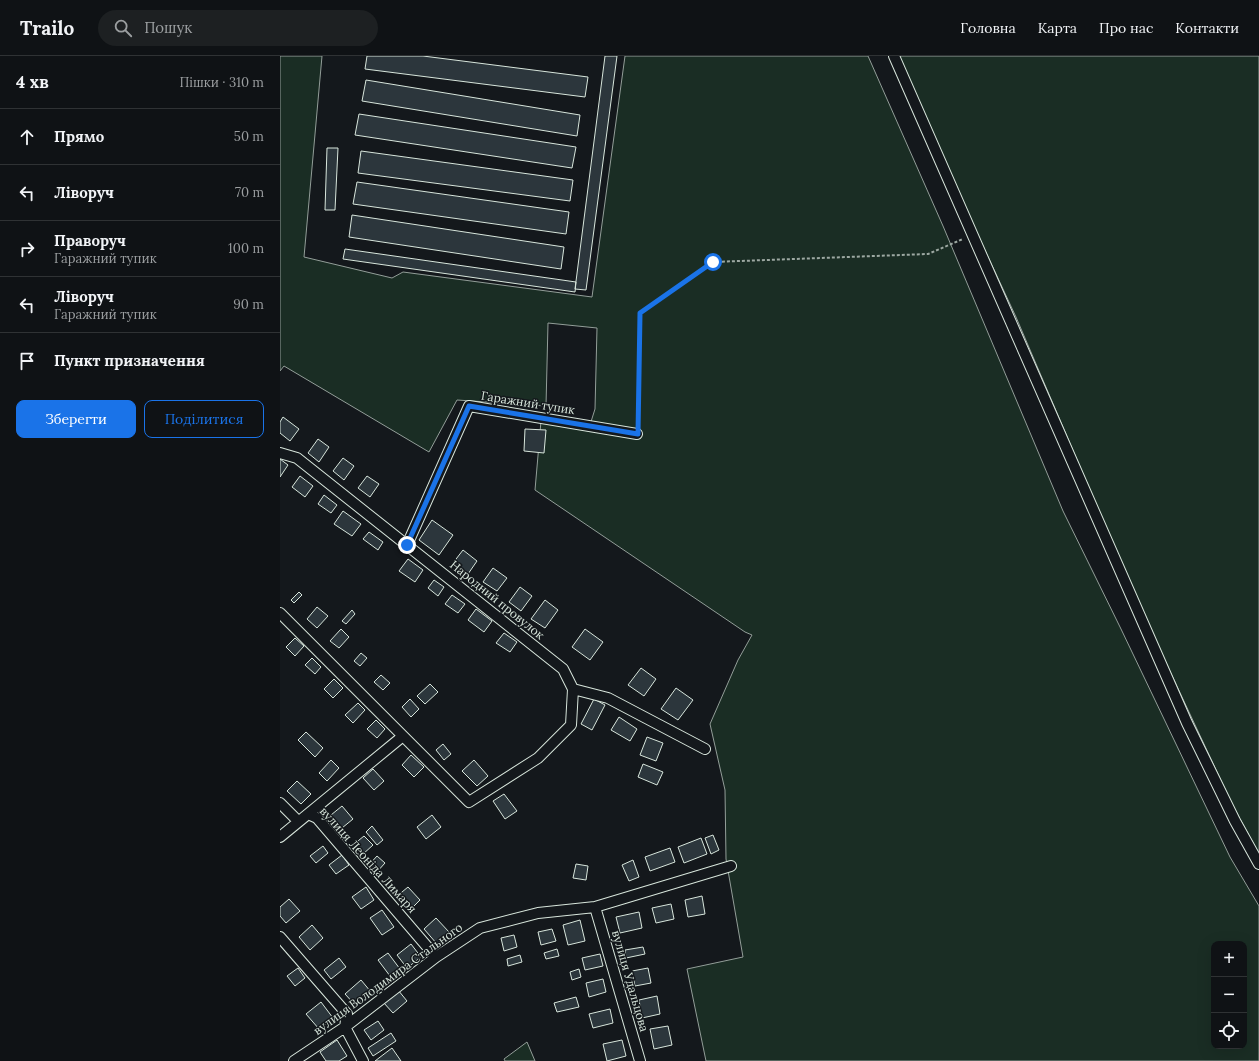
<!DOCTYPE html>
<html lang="uk">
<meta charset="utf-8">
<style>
body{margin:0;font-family:Lora,serif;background:#1d2022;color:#f1f3f6}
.controls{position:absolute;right:12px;bottom:12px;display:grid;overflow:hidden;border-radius:8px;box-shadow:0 4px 16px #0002}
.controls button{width:36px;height:36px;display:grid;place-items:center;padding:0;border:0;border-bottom:1px solid #2f3234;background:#0f1215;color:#f1f3f6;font:20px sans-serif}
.stop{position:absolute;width:12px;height:12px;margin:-9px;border:3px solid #1a73e8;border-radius:50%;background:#fff}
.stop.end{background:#1a73e8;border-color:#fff;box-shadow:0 1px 4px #0008}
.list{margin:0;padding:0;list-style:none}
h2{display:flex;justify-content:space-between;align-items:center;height:52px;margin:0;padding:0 16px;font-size:17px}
h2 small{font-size:13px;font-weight:400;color:#9b9ea0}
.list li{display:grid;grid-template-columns:26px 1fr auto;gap:12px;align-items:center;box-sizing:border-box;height:56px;padding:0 16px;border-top:1px solid #2f3234}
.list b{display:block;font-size:15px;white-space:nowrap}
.list p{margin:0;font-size:13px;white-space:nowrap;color:#9b9ea0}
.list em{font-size:13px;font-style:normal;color:#9b9ea0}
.actions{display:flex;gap:8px;padding:12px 16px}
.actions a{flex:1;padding:9px 0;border:1px solid #1a73e8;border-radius:8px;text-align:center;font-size:14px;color:#1a73e8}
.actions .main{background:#1a73e8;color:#fff}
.icon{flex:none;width:22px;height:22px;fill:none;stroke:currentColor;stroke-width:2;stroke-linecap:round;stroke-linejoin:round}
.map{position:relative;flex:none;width:979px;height:1005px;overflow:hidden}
header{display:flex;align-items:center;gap:24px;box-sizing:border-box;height:56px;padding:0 20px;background:#0f1215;border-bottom:1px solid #2f3234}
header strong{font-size:19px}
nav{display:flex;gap:22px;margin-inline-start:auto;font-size:14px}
.search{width:280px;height:36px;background:#1d2022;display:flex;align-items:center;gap:10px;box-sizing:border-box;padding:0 14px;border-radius:22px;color:#9b9ea0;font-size:15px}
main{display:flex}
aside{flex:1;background:#0f1215}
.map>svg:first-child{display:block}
.green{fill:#1a2d24;stroke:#939e99;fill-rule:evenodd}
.building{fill:#2c363c;stroke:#d8e6dc}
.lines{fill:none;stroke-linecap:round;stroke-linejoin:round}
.street-casing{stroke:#d8e6dc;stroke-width:12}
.path{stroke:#9da8a2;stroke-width:2;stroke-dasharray:3 2;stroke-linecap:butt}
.street{stroke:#14181c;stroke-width:10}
.route{stroke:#1a73e8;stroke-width:5}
.labels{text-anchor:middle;stroke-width:3;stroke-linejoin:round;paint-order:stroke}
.street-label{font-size:12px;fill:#d8e6dc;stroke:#14181c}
</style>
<header>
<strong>Trailo</strong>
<div class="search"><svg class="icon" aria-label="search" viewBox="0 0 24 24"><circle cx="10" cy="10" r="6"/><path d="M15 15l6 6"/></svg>Пошук</div>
<nav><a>Головна</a><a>Карта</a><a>Про нас</a><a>Контакти</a></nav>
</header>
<main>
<aside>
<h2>4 хв<small>Пішки · 310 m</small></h2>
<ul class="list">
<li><svg class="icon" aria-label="ahead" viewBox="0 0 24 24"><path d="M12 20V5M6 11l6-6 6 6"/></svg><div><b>Прямо</b></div><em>50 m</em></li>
<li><svg class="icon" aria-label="left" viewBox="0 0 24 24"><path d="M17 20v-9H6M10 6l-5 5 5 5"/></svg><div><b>Ліворуч</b></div><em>70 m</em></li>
<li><svg class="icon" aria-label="right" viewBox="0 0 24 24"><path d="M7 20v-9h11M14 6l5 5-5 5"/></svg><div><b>Праворуч</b><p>Гаражний тупик</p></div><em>100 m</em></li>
<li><svg class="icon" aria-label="left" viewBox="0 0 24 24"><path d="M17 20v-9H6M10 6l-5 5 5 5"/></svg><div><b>Ліворуч</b><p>Гаражний тупик</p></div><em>90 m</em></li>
<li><svg class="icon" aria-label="arrive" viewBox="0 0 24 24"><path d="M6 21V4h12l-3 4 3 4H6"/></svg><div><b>Пункт призначення</b></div></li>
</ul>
<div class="actions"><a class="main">Зберегти</a><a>Поділитися</a></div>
</aside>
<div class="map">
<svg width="979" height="1005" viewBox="0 0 979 1005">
<rect width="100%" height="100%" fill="#14181c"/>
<path class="green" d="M 0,0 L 42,0 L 24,201 L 112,222 L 123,216 L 312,241 L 345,0 L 588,0 L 663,170 L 783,455 L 841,573 L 950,801 L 979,850 L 979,1005 L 426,1005 L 407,913 L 463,901 L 446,803 L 445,734 L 430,668 L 458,604 L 472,579 L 465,576 L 255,434 L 261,365 L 309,372 L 315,353 L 317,272 L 268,267 L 266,350 L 177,344 L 149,396 L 4,310 L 0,315 ZM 934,888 L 964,888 L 964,990 L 934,990 Z
M 618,0 L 979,0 L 979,798 L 952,748 L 859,549 L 736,261 L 664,106 Z
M 247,986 L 255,1005 L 225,1005 L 224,1003 Z"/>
<path class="building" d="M 87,0 L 143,0 L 308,21 L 305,41 L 85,13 Z
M 325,0 L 337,0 L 306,234 L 295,233 Z
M 86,24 L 300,59 L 297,80 L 82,45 Z
M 79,58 L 296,91 L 292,112 L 75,79 Z
M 47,92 L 58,92 L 55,154 L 45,154 Z
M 81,95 L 293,124 L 290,145 L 78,117 Z
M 77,126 L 289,156 L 286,178 L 73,148 Z
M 72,159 L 284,191 L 281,213 L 69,181 Z
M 65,193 L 296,226 L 295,236 L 63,203 Z
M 3,361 L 19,373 L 10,385 L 0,377 L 0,366 Z
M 245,373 L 266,374 L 264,397 L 244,395 Z
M 38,383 L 49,391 L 39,406 L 28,397 Z
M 63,402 L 74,410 L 64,424 L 53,415 Z
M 0,403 L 8,409 L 0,421 Z
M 20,420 L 33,430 L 25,441 L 12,431 Z
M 87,420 L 99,428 L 90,441 L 78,432 Z
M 44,439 L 57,449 L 51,457 L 38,448 Z
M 63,455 L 81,468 L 72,480 L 54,468 Z
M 152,464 L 173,479 L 159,499 L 139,484 Z
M 89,476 L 103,486 L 98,494 L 83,483 Z
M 183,494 L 197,505 L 188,518 L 173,507 Z
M 128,503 L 143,514 L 135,526 L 119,515 Z
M 213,512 L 227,522 L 217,535 L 203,526 Z
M 154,524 L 164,531 L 158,540 L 148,532 Z
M 240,531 L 252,540 L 241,555 L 229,546 Z
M 19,536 L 22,539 L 14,547 L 11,544 Z
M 172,539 L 185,548 L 178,557 L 165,548 Z
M 265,544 L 278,554 L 265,572 L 251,563 Z
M 37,551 L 48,560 L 37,572 L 27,563 Z
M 196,553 L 212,565 L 204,576 L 188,564 Z
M 72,554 L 75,558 L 66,568 L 62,565 Z
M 61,573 L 69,581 L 59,592 L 50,585 Z
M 305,573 L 323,586 L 310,604 L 292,591 Z
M 224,577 L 237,586 L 230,596 L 216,587 Z
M 15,582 L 24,590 L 15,600 L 6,591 Z
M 81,597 L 87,602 L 80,610 L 74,605 Z
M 32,602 L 41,611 L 35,618 L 25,609 Z
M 361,612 L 376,623 L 364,640 L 348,629 Z
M 101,619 L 110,627 L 103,634 L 94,626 Z
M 54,623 L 63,632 L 53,642 L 44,633 Z
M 150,628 L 158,636 L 145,648 L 137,640 Z
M 396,632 L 413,644 L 398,664 L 381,653 Z
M 130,643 L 139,653 L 131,661 L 122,651 Z
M 314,643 L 325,649 L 312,674 L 301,668 Z
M 78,647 L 85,654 L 73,667 L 65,659 Z
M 339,661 L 357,673 L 350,685 L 331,674 Z
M 96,664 L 105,673 L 97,682 L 87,673 Z
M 26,676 L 43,692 L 35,701 L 18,684 Z
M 367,681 L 383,687 L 376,705 L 360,699 Z
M 163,688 L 171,698 L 164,704 L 156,694 Z
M 131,699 L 144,711 L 134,721 L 122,709 Z
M 51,704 L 59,712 L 47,725 L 39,717 Z
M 194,704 L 208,720 L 197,730 L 182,715 Z
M 363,708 L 383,716 L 377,729 L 358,721 Z
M 93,713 L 104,725 L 94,734 L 83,722 Z
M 17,725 L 31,738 L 21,748 L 7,735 Z
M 224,738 L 237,755 L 225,763 L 213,745 Z
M 62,750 L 73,763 L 62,772 L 51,759 Z
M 152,759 L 161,771 L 146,783 L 137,771 Z
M 92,770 L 103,784 L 97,789 L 86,776 Z
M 433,779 L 439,794 L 431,798 L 425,782 Z
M 84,780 L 93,789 L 82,799 L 73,789 Z
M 421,782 L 427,798 L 404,807 L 398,791 Z
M 43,790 L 48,797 L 36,807 L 30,800 Z
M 390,792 L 395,806 L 370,815 L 365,801 Z
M 62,799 L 69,809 L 56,818 L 49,809 Z
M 97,800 L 105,807 L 96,817 L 88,810 Z
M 353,804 L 359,821 L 349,825 L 342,809 Z
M 296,808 L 308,810 L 306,824 L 293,822 Z
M 86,831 L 94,844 L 81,853 L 72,841 Z
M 128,831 L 140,844 L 129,855 L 116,841 Z
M 422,840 L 425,858 L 408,861 L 405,844 Z
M 9,843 L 20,855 L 6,867 L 0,860 L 0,851 Z
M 391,848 L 394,863 L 376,867 L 372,852 Z
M 102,854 L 114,871 L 102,879 L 90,862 Z
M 359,856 L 362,872 L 340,877 L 336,861 Z
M 156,862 L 169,876 L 157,888 L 144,873 Z
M 300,864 L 305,885 L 288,889 L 283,869 Z
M 32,869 L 43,882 L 30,894 L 19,881 Z
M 272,873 L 276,885 L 261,889 L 258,876 Z
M 234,879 L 237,891 L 224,895 L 221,882 Z
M 131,888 L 141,901 L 127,912 L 117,899 Z
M 363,891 L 365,898 L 346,902 L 345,894 Z
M 277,893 L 279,900 L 266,903 L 264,897 Z
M 108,897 L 123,917 L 113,924 L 98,904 Z
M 320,898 L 323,910 L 305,914 L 302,902 Z
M 240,899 L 242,906 L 228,910 L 227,903 Z
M 59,902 L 66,911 L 51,923 L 44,914 Z
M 18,912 L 25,922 L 15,930 L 7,920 Z
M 368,912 L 371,927 L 355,930 L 352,915 Z
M 299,913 L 301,921 L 292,924 L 290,916 Z
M 323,923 L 326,936 L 309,941 L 306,927 Z
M 81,924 L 91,936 L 76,950 L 65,938 Z
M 118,934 L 127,945 L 113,957 L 103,946 Z
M 377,940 L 380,958 L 362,962 L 359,944 Z
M 296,941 L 299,951 L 277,956 L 274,947 Z
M 41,946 L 53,962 L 39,973 L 26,958 Z
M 330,953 L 333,967 L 313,972 L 309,958 Z
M 98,965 L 104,974 L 91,984 L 84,974 Z
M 388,970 L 392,989 L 374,993 L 370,973 Z
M 111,977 L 116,985 L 93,1000 L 88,992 Z
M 57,984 L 67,1000 L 59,1005 L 46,1005 L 40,996 Z
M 342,984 L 346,1000 L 327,1005 L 323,988 Z
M 112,992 L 121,1005 L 95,1005 Z"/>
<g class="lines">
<g class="street-casing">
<path id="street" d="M 614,0 L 907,667 L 955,765 L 979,808
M 0,397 L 17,402 L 283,613 L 293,633 L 328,642 L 425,693
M 127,489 L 189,350 L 357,378
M 0,557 L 189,746 L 258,702 L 291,669 L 293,633
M 0,747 L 18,765
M 28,758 L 37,762 L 156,901
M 0,781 L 123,680
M 315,851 L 360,1005
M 0,881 L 67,958 L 65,971 L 83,1005
M 14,1005 L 65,971 L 156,901 L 200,872 L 258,857 L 315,851 L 451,810"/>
</g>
<path class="path" d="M 358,369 L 360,257 L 433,206 L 648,198 L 683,183"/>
<use href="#street" class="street"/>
</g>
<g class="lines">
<path class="route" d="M 127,489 L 189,350 L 358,378 L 360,257 L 433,206"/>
</g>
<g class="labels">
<g class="street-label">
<text transform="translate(248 347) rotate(9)" y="4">Гаражний тупик</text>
<text transform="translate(217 544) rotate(39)" y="4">Народний провулок</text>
<text transform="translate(88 804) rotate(48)" y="4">вулиця Леоніда Лимаря</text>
<text transform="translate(108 923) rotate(-36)" y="4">вулиця Володимира Стального</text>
<text transform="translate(350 925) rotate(74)" y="4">вулиця Удальцова</text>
</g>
</g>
</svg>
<div class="controls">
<button>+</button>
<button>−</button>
<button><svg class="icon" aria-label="locate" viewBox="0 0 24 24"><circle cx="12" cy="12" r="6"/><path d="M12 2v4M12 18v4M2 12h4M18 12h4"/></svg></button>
</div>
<div class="stop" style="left:433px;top:206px"></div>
<div class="stop end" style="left:127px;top:489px"></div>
</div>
</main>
